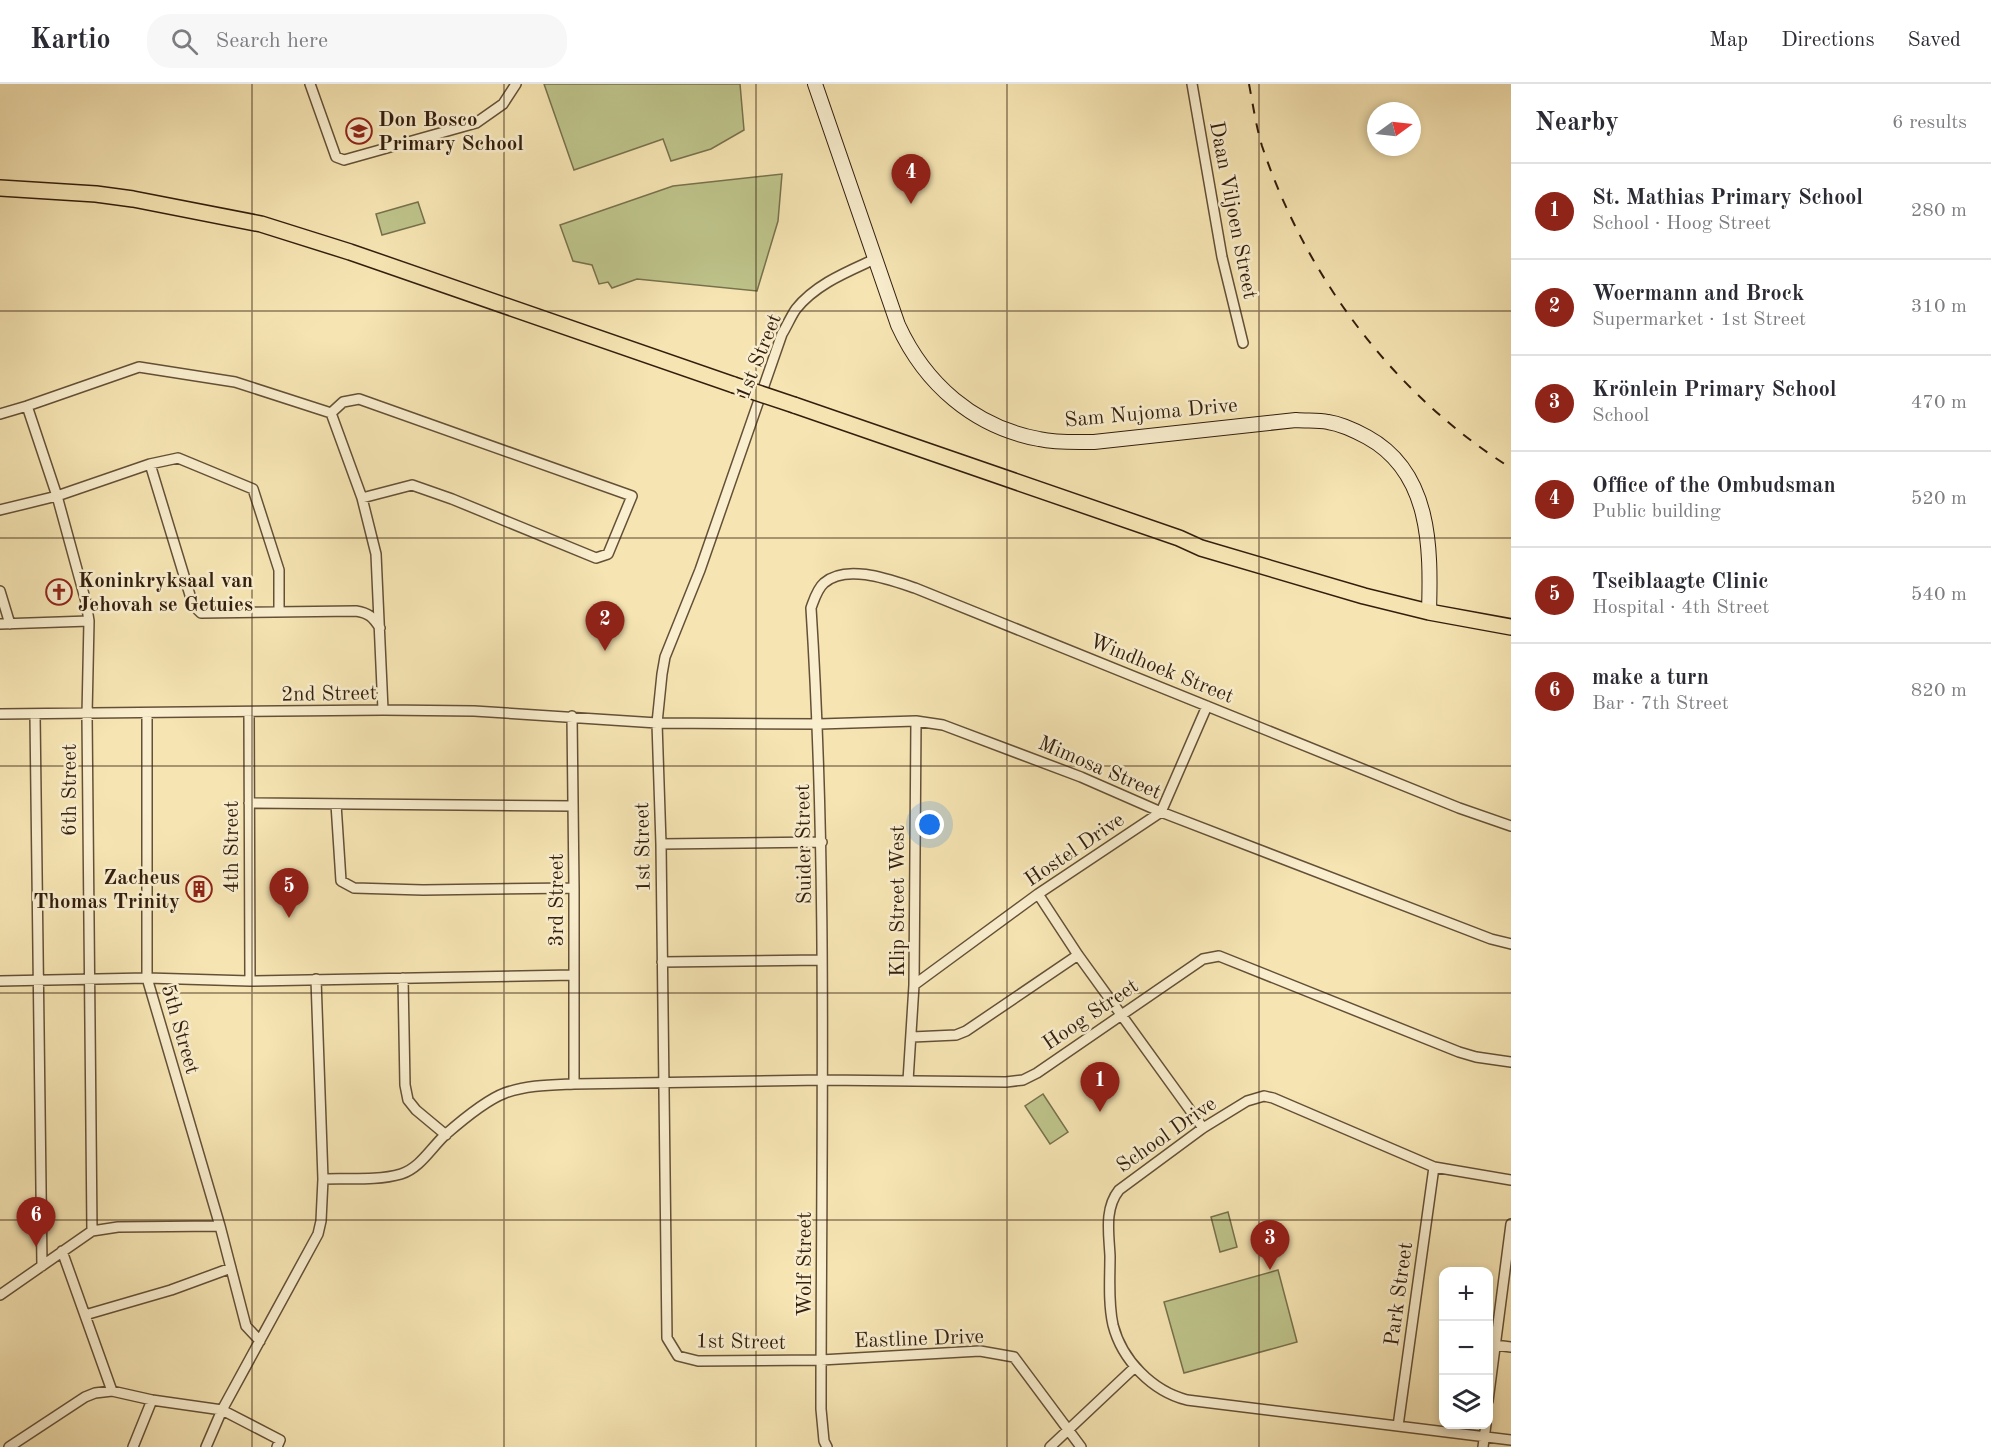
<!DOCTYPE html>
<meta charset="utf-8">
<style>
body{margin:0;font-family:"Old Standard TT",serif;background:#f7f7f7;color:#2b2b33}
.controls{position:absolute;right:18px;bottom:18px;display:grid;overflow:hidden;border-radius:12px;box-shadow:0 3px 9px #0003}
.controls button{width:54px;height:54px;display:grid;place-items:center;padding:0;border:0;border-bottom:2px solid #e1e1e2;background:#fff;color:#2b2b33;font:30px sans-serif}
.compass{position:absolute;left:1367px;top:18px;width:54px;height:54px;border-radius:50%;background:#fff;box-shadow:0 3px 9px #0003;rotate:75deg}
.you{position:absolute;left:930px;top:741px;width:21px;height:21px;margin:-15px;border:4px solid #fff;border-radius:50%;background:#1a73e8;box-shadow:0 0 0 9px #1a73e833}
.badge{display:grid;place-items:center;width:39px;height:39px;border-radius:50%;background:#8f2418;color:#fff;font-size:20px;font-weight:700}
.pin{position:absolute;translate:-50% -50px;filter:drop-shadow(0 2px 3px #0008)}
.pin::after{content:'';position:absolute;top:32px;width:21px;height:18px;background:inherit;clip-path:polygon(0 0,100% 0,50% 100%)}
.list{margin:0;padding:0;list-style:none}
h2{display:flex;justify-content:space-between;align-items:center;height:78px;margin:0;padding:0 24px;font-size:26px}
h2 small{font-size:20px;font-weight:400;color:#7c7c81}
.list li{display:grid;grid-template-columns:39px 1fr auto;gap:18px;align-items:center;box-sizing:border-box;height:96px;padding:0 24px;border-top:2px solid #e1e1e2}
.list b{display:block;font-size:22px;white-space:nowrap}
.list p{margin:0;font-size:20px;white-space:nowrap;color:#7c7c81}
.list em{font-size:20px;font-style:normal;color:#7c7c81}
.icon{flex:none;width:33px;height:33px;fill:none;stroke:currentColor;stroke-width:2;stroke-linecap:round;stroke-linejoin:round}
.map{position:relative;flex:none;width:1511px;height:1363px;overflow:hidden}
header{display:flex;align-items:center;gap:36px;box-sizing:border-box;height:84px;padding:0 30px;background:#fff;border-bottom:2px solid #e1e1e2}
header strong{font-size:28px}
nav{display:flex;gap:33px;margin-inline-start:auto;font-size:21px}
.search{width:420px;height:54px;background:#f7f7f7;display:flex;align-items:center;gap:15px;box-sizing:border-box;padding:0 21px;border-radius:24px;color:#7c7c81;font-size:22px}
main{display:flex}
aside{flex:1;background:#fff}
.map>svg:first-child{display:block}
.green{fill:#bec48b;stroke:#78714c;stroke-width:1.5}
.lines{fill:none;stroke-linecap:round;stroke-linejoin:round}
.minor-casing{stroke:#645037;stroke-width:12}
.secondary-casing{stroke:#331e0e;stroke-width:16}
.trunk-casing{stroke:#331e0e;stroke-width:18}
.minor{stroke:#f9eece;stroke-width:9}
.secondary{stroke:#f9eece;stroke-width:14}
.trunk{stroke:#f6e5b3;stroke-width:15}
.rail{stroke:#331e0e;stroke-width:2;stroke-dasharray:10 10;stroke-linecap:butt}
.trunk-bridge-casing{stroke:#331e0e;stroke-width:18;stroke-linecap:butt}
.trunk-bridge{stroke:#f6e5b3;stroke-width:15}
.grid{fill:none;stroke:#331e0e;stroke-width:1.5;stroke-opacity:0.55}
.labels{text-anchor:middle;stroke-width:5;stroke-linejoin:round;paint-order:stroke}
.poi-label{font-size:21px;font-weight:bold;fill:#331e0e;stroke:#f9eece;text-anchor:start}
.street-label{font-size:21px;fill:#331e0e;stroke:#f9eece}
</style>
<header>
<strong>Kartio</strong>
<div class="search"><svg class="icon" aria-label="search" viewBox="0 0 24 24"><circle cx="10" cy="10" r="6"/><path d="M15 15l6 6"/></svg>Search here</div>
<nav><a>Map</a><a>Directions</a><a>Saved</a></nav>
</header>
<main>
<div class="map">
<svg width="1511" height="1363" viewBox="0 0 1511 1363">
<rect width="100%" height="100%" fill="#f6e5b3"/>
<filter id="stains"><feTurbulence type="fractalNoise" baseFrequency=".00333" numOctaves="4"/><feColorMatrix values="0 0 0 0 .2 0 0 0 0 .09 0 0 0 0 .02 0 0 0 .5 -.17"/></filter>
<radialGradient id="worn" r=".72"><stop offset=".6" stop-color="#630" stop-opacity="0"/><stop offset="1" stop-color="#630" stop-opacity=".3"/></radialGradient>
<path class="green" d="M 544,0 L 740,0 L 744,46 L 711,65 L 671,77 L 663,55 L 574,86 Z
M 782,90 L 778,137 L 757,207 L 637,195 L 612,204 L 608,198 L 599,200 L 592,181 L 573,177 L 560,141 L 673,102 Z
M 418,118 L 425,139 L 382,151 L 376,130 Z
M 1043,1010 L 1068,1048 L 1050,1060 L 1025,1022 Z
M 1228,1128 L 1237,1163 L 1220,1168 L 1211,1133 Z
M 1278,1186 L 1297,1258 L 1184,1289 L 1164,1218 Z"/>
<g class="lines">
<g class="minor-casing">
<path id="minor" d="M 310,0 L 336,73 L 344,76 L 476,39 L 503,20 L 516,0
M 1192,0 L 1222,173 L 1243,259
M 875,175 C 847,188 816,200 796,225 C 791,232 787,242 782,250 L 700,486 L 665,573 L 662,590 L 657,639 L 661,760 L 667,1254 L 678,1272 L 698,1277 L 821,1276 L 980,1267 L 1014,1273 L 1081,1363
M 27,322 L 57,412 L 86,518 L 89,537 L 87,631 L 92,1147
M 331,329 L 343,318 L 359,315 L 632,412 L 608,470 L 596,474 L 452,415 L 412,401 L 362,414
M 331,329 L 362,414 L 376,470 L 383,626
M 0,330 L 27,322 L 139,283 L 235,298 L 331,329
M 150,380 L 193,521 L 201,529 L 356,527 C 369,529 373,533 380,544
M 0,426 L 57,412 L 150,380 L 178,374 L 253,405 L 279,486 L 279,528
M 0,507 L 10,540
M 0,540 L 89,537
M 249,628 L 250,897
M 147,629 L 147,894 L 220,1142 L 246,1242 L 260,1257
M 0,630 L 383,626 L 474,627 L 657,639 L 819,640 L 916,637 L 943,641 L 1081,693 L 1161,728 L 1491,855 L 1511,860
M 35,631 L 42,1182
M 572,632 L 574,804 L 574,1000
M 249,719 L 573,722
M 336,720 L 341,797 L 354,804 L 423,806 L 574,804
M 661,760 L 822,758
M 1038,810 L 1078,871 L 1203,1044
M 662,878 L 822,876
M 403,894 L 405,1001 L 408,1016 L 416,1026 L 446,1051
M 316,895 L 323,1095
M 0,897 L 147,894 L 250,897 L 574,891
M 914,901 L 1038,810 L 1161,728 L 1207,622
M 912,953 L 956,951 L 966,947 L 1078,871
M 908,997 L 914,901 L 916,637
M 1511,1096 L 1434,1083 L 1273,1014 L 1264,1012 L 1247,1017 L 1203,1044 L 1119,1106 C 1104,1125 1109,1150 1110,1172 C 1110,1194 1108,1219 1113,1241 C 1122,1276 1152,1307 1187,1316 L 1511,1356
M 62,1167 L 112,1307
M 0,1211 L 92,1147 L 118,1143 L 220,1142
M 85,1231 L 171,1206 L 231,1184
M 1495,1261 L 1511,1263
M 1488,1317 L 1511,1140
M 1398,1342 L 1434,1083
M 9,1363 L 85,1313 L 95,1309 L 112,1307 L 152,1316 L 222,1326 L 280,1356 L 277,1363
M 133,1363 L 152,1316
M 206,1363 L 222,1326 L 318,1150 L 321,1137 L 323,1095 C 348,1094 377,1097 401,1090 C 420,1084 431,1064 445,1051 C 461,1037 486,1016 505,1009 C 527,1001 551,1001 574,1000 L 823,996 L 1006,998 L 1023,996 L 1037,989 L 1203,875 L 1219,872 L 1459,968 L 1476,973 L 1511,978
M 827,1363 L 824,1357 L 821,1325 C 821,1058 828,791 811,524 C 814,516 817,505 824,499 C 846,479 891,496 915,504 L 1459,724 L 1511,742
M 1050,1363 L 1135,1283
M 1483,1363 L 1486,1340"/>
</g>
<g class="secondary-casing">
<path id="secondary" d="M 815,0 L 898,241 C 925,300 974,343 1039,355 C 1057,359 1075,358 1094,358 L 1296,336 C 1307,337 1318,336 1328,338 C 1342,340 1354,346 1367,353 C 1431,388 1431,463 1429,528"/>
</g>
<g class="trunk-casing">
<path id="trunk" d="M 0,104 L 96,110 L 133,115 L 261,140 L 350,168 L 734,301
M 794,321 L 1179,454 L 1201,464 L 1364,512 L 1429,528 L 1511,543"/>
</g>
<use href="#minor" class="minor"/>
<use href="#secondary" class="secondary"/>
<use href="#trunk" class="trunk"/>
<path class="rail" d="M 1249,0 C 1253,21 1256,42 1262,62 C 1306,193 1394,311 1511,384"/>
<g class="trunk-bridge-casing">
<path id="trunk-bridge" d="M 734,301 L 794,321"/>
</g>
<use href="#trunk-bridge" class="trunk-bridge"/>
</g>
<path class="grid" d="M 252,0 L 252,1363M 504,0 L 504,1363M 756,0 L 756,1363M 1007,0 L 1007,1363M 1259,0 L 1259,1363M 0,227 L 1511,227M 0,454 L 1511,454M 0,682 L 1511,682M 0,909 L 1511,909M 0,1136 L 1511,1136"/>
<defs>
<g id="school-ring" transform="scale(1.35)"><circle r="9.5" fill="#f9eece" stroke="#8f2418" stroke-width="1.5"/><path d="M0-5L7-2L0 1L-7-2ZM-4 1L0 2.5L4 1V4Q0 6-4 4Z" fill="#8f2418"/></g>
<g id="church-ring" transform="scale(1.35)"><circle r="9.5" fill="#f9eece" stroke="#8f2418" stroke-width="1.5"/><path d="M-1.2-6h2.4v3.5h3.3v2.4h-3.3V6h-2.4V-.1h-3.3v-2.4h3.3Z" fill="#8f2418"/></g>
<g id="building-ring" transform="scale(1.35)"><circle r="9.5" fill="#f9eece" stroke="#8f2418" stroke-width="1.5"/><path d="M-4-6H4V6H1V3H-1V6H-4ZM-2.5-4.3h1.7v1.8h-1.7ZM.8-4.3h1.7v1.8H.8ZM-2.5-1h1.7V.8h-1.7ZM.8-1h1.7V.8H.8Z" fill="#8f2418"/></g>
</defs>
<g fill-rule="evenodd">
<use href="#school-ring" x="359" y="47"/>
<use href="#church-ring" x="59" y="508"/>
<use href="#building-ring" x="199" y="805"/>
</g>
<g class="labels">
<g class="poi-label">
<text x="378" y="42">Don Bosco<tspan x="378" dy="24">Primary School</tspan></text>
<text x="78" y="503">Koninkryksaal van<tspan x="78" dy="24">Jehovah se Getuies</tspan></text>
<text x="180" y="800" text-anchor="end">Zacheus<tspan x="180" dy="24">Thomas Trinity</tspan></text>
</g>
<g class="street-label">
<text transform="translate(1234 126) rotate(79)" y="7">Daan Viljoen Street</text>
<text transform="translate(758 272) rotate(-68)" y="7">1st Street</text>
<text transform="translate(1151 328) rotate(-5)" y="7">Sam Nujoma Drive</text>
<text transform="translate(1162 584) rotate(22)" y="7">Windhoek Street</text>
<text transform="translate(329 609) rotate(-1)" y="7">2nd Street</text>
<text transform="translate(1100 683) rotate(23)" y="7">Mimosa Street</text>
<text transform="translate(69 706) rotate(-90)" y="7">6th Street</text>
<text transform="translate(803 760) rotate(-91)" y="7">Suider Street</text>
<text transform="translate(231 763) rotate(-90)" y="7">4th Street</text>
<text transform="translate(642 763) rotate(-91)" y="7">1st Street</text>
<text transform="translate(1074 765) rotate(-34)" y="7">Hostel Drive</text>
<text transform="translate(556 816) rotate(-90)" y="7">3rd Street</text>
<text transform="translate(897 817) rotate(-90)" y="7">Klip Street West</text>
<text transform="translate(1090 930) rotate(-34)" y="7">Hoog Street</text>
<text transform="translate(181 945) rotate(74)" y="7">5th Street</text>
<text transform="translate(1166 1050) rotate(-35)" y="7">School Drive</text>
<text transform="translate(804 1180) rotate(-90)" y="7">Wolf Street</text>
<text transform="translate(1398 1210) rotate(-82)" y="7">Park Street</text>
<text transform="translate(919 1254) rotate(-2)" y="7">Eastline Drive</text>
<text transform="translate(741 1257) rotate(1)" y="7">1st Street</text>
</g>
</g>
<rect width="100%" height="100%" filter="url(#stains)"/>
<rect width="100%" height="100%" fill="url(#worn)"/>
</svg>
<div class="controls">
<button>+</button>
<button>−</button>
<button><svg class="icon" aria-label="layers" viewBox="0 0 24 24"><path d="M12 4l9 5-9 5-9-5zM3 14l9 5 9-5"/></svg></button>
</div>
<svg class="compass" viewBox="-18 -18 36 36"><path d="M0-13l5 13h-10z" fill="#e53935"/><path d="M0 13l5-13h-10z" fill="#7c7c81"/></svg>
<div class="you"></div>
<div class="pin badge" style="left:1100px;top:1028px">1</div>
<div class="pin badge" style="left:605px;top:567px">2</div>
<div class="pin badge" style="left:1270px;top:1186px">3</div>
<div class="pin badge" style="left:911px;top:120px">4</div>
<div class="pin badge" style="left:289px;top:834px">5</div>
<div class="pin badge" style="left:36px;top:1163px">6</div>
</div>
<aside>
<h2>Nearby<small>6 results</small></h2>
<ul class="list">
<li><span class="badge">1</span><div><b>St. Mathias Primary School</b><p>School · Hoog Street</p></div><em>280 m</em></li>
<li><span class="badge">2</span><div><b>Woermann and Brock</b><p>Supermarket · 1st Street</p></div><em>310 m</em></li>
<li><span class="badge">3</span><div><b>Krönlein Primary School</b><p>School</p></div><em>470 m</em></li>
<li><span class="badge">4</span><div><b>Office of the Ombudsman</b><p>Public building</p></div><em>520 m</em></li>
<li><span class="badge">5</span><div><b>Tseiblaagte Clinic</b><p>Hospital · 4th Street</p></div><em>540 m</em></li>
<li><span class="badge">6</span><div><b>make a turn</b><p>Bar · 7th Street</p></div><em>820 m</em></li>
</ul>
</aside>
</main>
